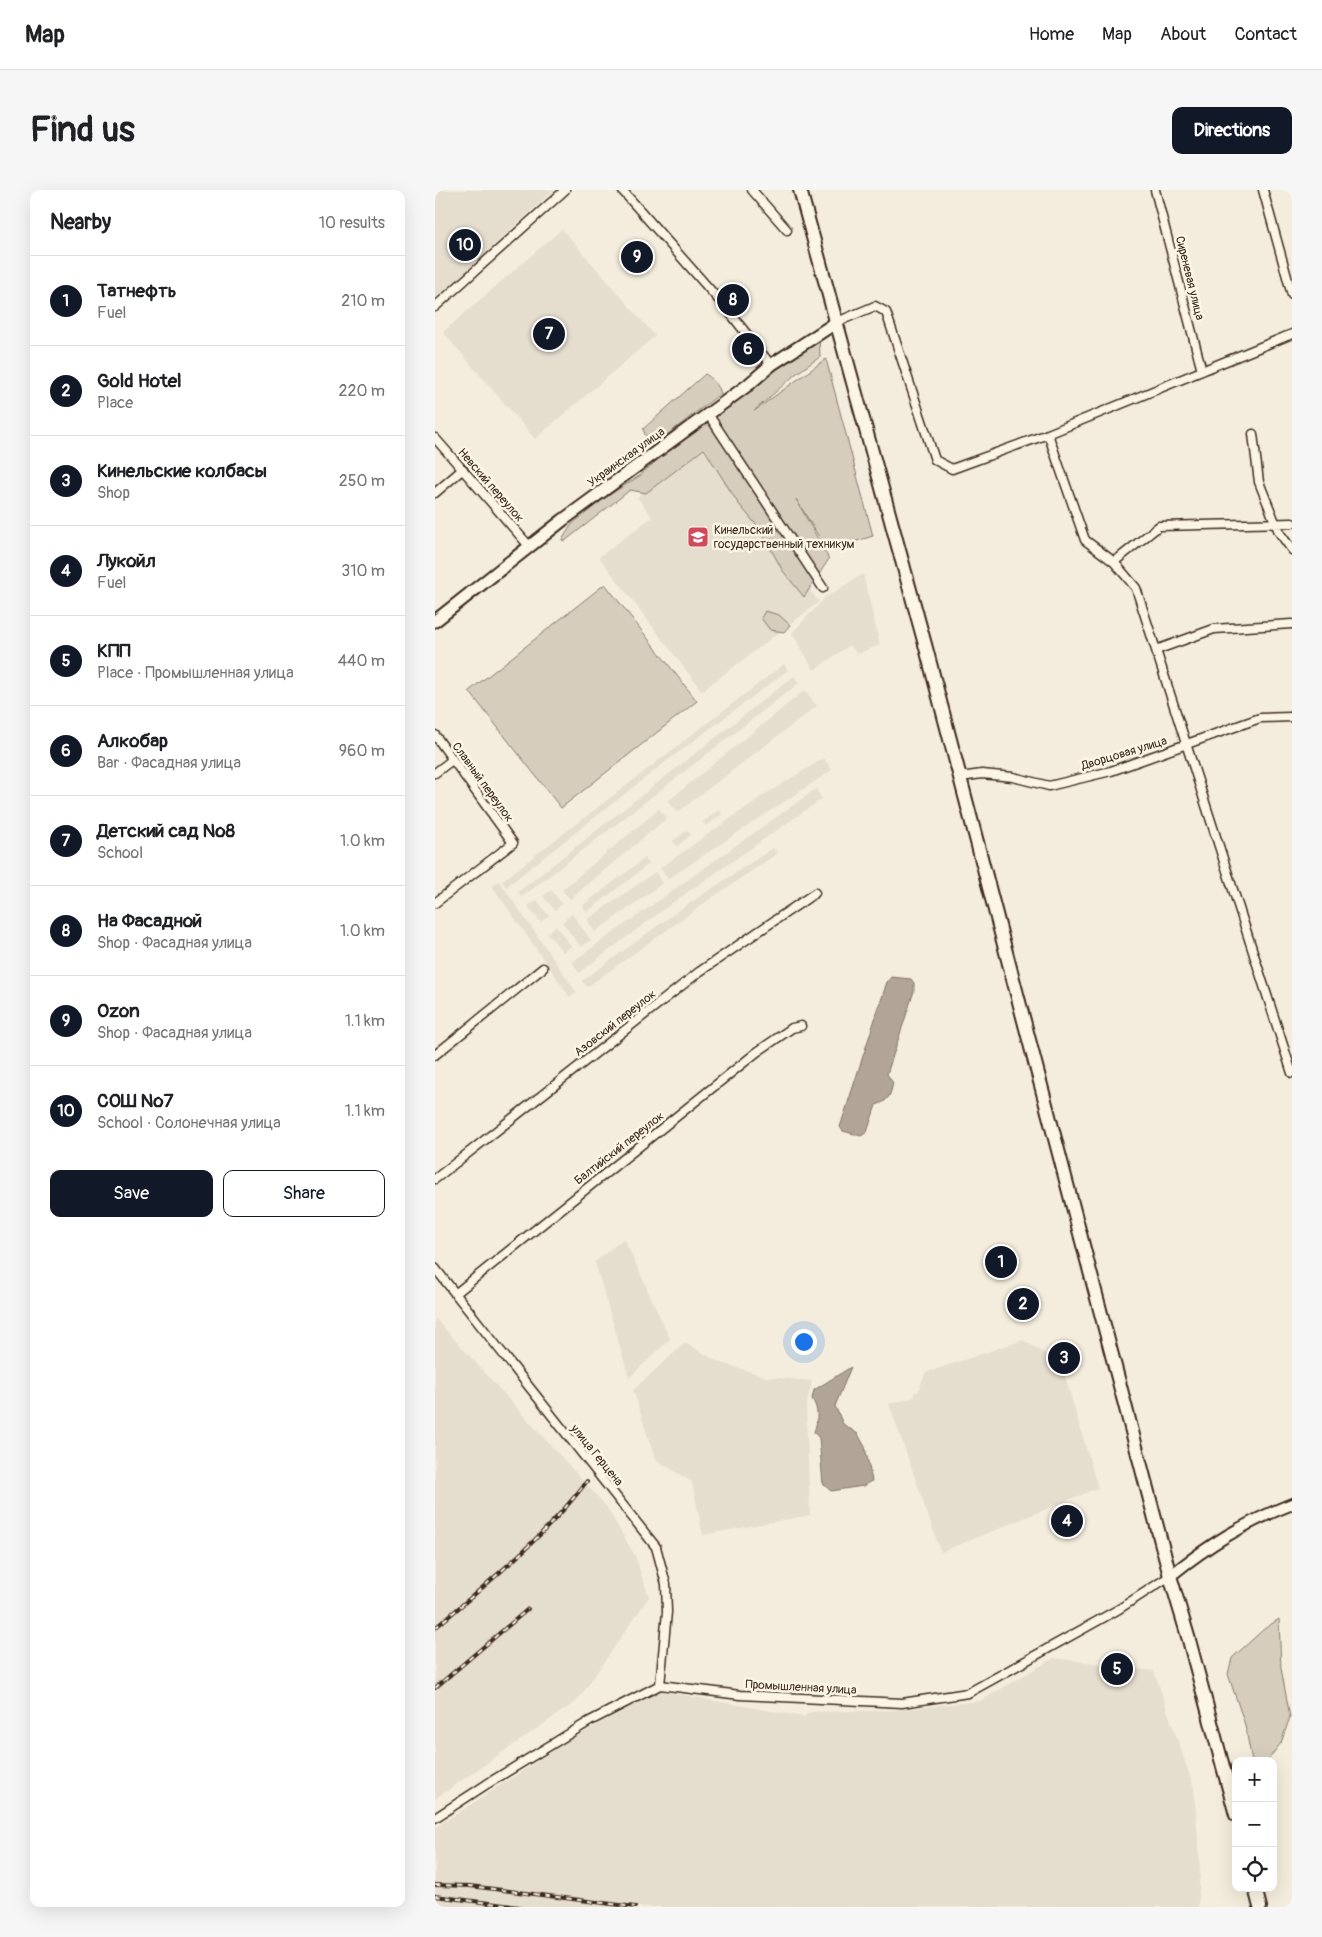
<!DOCTYPE html>
<meta charset="utf-8">
<style>
body{margin:0;font-family:Pangolin,sans-serif;background:#f6f6f6;color:#202124}
.controls{position:absolute;right:15px;bottom:15px;display:grid;overflow:hidden;border-radius:10px;box-shadow:0 5px 20px #0002}
.controls button{width:45px;height:45px;display:grid;place-items:center;padding:0;border:0;border-bottom:1px solid #e0e0e0;background:#fff;color:#202124;font:25px sans-serif}
.you{position:absolute;left:368px;top:1151px;width:18px;height:18px;margin:-12px;border:4px solid #fff;border-radius:50%;background:#1a73e8;box-shadow:0 0 0 8px #1a73e833}
.badge{display:grid;place-items:center;width:32px;height:32px;border-radius:50%;background:#111827;color:#fff;font-size:16px;font-weight:700}
.pin{position:absolute;translate:-50% -50%;border:2px solid #fff;box-shadow:0 1px 5px #0006}
.list{margin:0;padding:0;list-style:none}
h2{display:flex;justify-content:space-between;align-items:center;height:65px;margin:0;padding:0 20px;font-size:21px}
h2 small{font-size:16px;font-weight:400;color:#757577}
.list li{display:grid;grid-template-columns:32px 1fr auto;gap:15px;align-items:center;box-sizing:border-box;height:90px;padding:0 20px;border-top:1px solid #e0e0e0}
.list b{display:block;font-size:19px;white-space:nowrap}
.list p{margin:0;font-size:16px;white-space:nowrap;color:#757577}
.list em{font-size:16px;font-style:normal;color:#757577}
.actions{display:flex;gap:10px;padding:15px 20px}
.actions a{flex:1;padding:11px 0;border:1px solid #111827;border-radius:10px;text-align:center;font-size:18px;color:#111827}
.actions .main{background:#111827;color:#fff}
.icon{flex:none;width:28px;height:28px;fill:none;stroke:currentColor;stroke-width:2;stroke-linecap:round;stroke-linejoin:round}
.map{position:relative;flex:none;width:857px;height:1717px;overflow:hidden;border-radius:10px}
header{display:flex;align-items:center;gap:30px;box-sizing:border-box;height:70px;padding:0 25px;background:#fff;border-bottom:1px solid #e0e0e0}
header strong{font-size:24px}
nav{display:flex;gap:28px;margin-inline-start:auto;font-size:18px}
.intro{display:flex;align-items:center;justify-content:space-between;box-sizing:border-box;height:120px;padding:0 30px}
h1{margin:0;font-size:35px}
.button{padding:12px 22px;border-radius:10px;background:#111827;color:#fff;font-size:18px;font-weight:700}
main{display:flex;gap:30px;padding:0 30px}
aside{flex:1;background:#fff;border-radius:10px;box-shadow:0 5px 20px #0002}
.map>svg:first-child{display:block}
.built{fill:#e5ddce}
.green{fill:#d6cdbd;stroke:#887c6e}
.water{fill:#b0a596;stroke:#817466}
.lines{fill:none;stroke-linecap:round;stroke-linejoin:round}
.minor-casing{stroke:#3b2a1e;stroke-width:11}
.tertiary-casing{stroke:#3b2a1e;stroke-width:14}
.secondary-casing{stroke:#3b2a1e;stroke-width:15}
.primary-casing{stroke:#3b2a1e;stroke-width:16}
.minor{stroke:#fcf5e5;stroke-width:8}
.tertiary{stroke:#fcf5e5;stroke-width:10}
.secondary{stroke:#fcf5e5;stroke-width:11}
.primary{stroke:#fcf5e5;stroke-width:12}
.rail-casing{stroke:#3b2a1e;stroke-width:4}
.rail{stroke:#fcf5e5;stroke-width:2;stroke-dasharray:5.5;stroke-linecap:butt}
.labels{text-anchor:middle;stroke-width:5;stroke-linejoin:round;paint-order:stroke}
.street-label{font-size:12px;fill:#3b2a1e;stroke:#fcf5e5}
.poi-label{font-size:12px;fill:#3b2a1e;stroke:#fcf5e5;text-anchor:start}
</style>
<header>
<strong>Map</strong>
<nav><a>Home</a><a>Map</a><a>About</a><a>Contact</a></nav>
</header>
<div class="intro"><h1>Find us</h1><a class="button">Directions</a></div>
<main>
<aside>
<h2>Nearby<small>10 results</small></h2>
<ul class="list">
<li><span class="badge">1</span><div><b>Татнефть</b><p>Fuel</p></div><em>210 m</em></li>
<li><span class="badge">2</span><div><b>Gold Hotel</b><p>Place</p></div><em>220 m</em></li>
<li><span class="badge">3</span><div><b>Кинельские колбасы</b><p>Shop</p></div><em>250 m</em></li>
<li><span class="badge">4</span><div><b>Лукойл</b><p>Fuel</p></div><em>310 m</em></li>
<li><span class="badge">5</span><div><b>КПП</b><p>Place · Промышленная улица</p></div><em>440 m</em></li>
<li><span class="badge">6</span><div><b>Алкобар</b><p>Bar · Фасадная улица</p></div><em>960 m</em></li>
<li><span class="badge">7</span><div><b>Детский сад №8</b><p>School</p></div><em>1.0 km</em></li>
<li><span class="badge">8</span><div><b>На Фасадной</b><p>Shop · Фасадная улица</p></div><em>1.0 km</em></li>
<li><span class="badge">9</span><div><b>Ozon</b><p>Shop · Фасадная улица</p></div><em>1.1 km</em></li>
<li><span class="badge">10</span><div><b>СОШ №7</b><p>School · Солонечная улица</p></div><em>1.1 km</em></li>
</ul>
<div class="actions"><a class="main">Save</a><a>Share</a></div>
</aside>
<div class="map">
<svg width="857" height="1717" viewBox="0 0 857 1717">
<rect width="100%" height="100%" fill="#f4eddd"/>
<filter id="ink" filterUnits="userSpaceOnUse"><feTurbulence type="fractalNoise" baseFrequency=".02" numOctaves="2"/><feDisplacementMap in="SourceGraphic" scale="10" xChannelSelector="R" yChannelSelector="G"/><feConvolveMatrix kernelMatrix="1 2 1 2 8 2 1 2 1" color-interpolation-filters="sRGB"/></filter>
<g filter="url(#ink)">
<path class="built" d="M 0,0 L 119,0 L 0,109 Z
M 127,39 L 220,146 L 100,249 L 8,142 Z
M 266,258 L 384,412 L 267,501 L 164,367 L 217,327 L 202,307 Z
M 428,384 L 445,455 L 422,464 L 415,455 L 379,480 L 357,443 L 391,407 Z
M 349,474 L 353,480 L 228,574 L 71,697 L 67,691 Z
M 359,486 L 364,493 L 87,707 L 83,702 Z
M 370,500 L 382,516 L 243,622 L 233,611 Z
M 389,568 L 397,580 L 233,689 L 225,678 L 329,605 Z
M 381,599 L 387,609 L 237,713 L 144,783 L 137,772 Z
M 224,619 L 232,628 L 135,709 L 127,700 Z
M 284,620 L 287,624 L 271,636 L 268,632 Z
M 252,640 L 256,645 L 242,656 L 238,651 Z
M 338,658 L 343,663 L 278,707 L 152,797 L 147,791 L 243,721 Z
M 210,668 L 214,674 L 152,722 L 147,716 Z
M 220,682 L 228,693 L 160,742 L 152,730 Z
M 64,691 L 142,803 L 135,807 L 57,696 Z
M 116,700 L 127,714 L 120,720 L 108,706 Z
M 102,710 L 114,726 L 105,732 L 93,716 Z
M 137,724 L 156,750 L 146,757 L 127,732 Z
M 121,736 L 136,756 L 128,762 L 112,743 Z
M 189,1048 L 235,1149 L 194,1188 L 160,1072 Z
M 0,1128 L 171,1316 L 200,1366 L 214,1407 L 142,1511 L 0,1609 Z
M 588,1150 L 617,1168 L 619,1175 L 626,1173 L 663,1298 L 506,1362 L 454,1214 L 480,1207 L 479,1203 L 483,1202 L 490,1183 Z
M 250,1153 L 284,1172 L 332,1187 L 377,1191 L 371,1217 L 375,1325 L 268,1345 L 257,1292 L 220,1269 L 198,1200 Z
M 619,1468 L 719,1481 L 759,1598 L 765,1676 L 763,1717 L 0,1717 L 0,1638 L 136,1549 L 225,1501 L 369,1527 L 375,1522 L 461,1520 L 545,1511 Z"/>
<path class="green" d="M 384,143 L 385,167 L 362,183 L 319,221 L 391,169 L 438,346 L 392,360 L 361,309 L 394,369 L 369,407 L 348,381 L 324,338 L 303,313 L 269,259 L 211,303 L 195,300 L 130,351 L 127,350 L 137,334 L 171,307 L 206,285 L 226,266 Z
M 270,184 C 278,188 283,195 286,203 L 215,258 L 208,239 Z
M 170,394 L 262,511 L 126,618 L 34,501 Z
M 330,421 L 344,425 L 355,435 L 349,442 L 335,440 L 326,428 Z
M 844,1429 L 846,1478 L 855,1527 L 846,1553 L 832,1571 L 817,1571 L 810,1535 L 793,1484 L 797,1468 L 829,1439 Z"/>
<path class="water" d="M 456,787 L 476,789 L 479,793 L 479,801 L 452,884 L 458,893 C 455,906 454,911 441,915 L 432,942 L 426,946 L 408,941 L 405,937 L 406,934 L 452,792 Z
M 416,1177 L 400,1216 L 408,1234 L 423,1244 L 430,1257 L 437,1291 L 428,1296 L 396,1301 L 388,1294 L 384,1248 L 379,1242 C 383,1231 384,1219 377,1209 L 379,1200 Z"/>
<g class="lines">
<g class="minor-casing">
<path id="minor" d="M 187,0 L 292,119 L 336,175
M 317,0 L 352,40
M 720,0 L 767,181
M 828,0 L 857,105
M 0,117 L 130,0
M 402,132 L 440,116 L 451,122 L 500,270 L 517,279 L 613,244 L 857,144
M 273,224 L 388,398
M 613,244 L 650,350 L 679,372 L 701,398 L 857,883
M 818,244 L 824,292 L 844,342 L 857,360
M 0,248 L 95,357
M 0,303 L 28,279
M 679,372 L 724,336 L 857,333
M 721,460 L 779,439 L 857,434
M 0,545 L 78,653 L 0,713
M 0,583 L 17,570
M 525,587 L 547,584 L 578,587 L 614,596 L 676,581 L 825,528 L 857,527
M 0,865 L 108,778
M 0,989 L 264,782 L 380,703
M 0,1078 L 221,1357 L 231,1394 L 232,1422 L 225,1495
M 20,1104 L 322,862 L 357,838 L 366,836
M 0,1628 L 52,1594 L 155,1531 L 225,1495 L 305,1505 L 467,1513 L 533,1503 L 684,1419 L 735,1386"/>
</g>
<g class="tertiary-casing">
<path id="tertiary" d="M 735,1386 C 775,1354 809,1333 857,1314"/>
</g>
<g class="secondary-casing">
<path id="secondary" d="M 0,431 L 128,330 L 313,195 L 336,175 L 402,132"/>
</g>
<g class="primary-casing">
<path id="primary" d="M 365,0 L 491,458 L 735,1386 L 754,1450 L 801,1625
M 820,1698 L 825,1717"/>
</g>
<use href="#minor" class="minor"/>
<use href="#tertiary" class="tertiary"/>
<use href="#secondary" class="secondary"/>
<use href="#primary" class="primary"/>
<g class="rail-casing">
<path id="rail" d="M 0,1438 C 54,1392 109,1348 152,1291
M 0,1498 L 93,1419
M 0,1695 L 35,1696 L 200,1717
M 0,1706 L 84,1717
M 0,1714 L 6,1717"/>
</g>
<use href="#rail" class="rail"/>
</g>
</g>
<defs>
<g id="university-square" transform="scale(1.125)"><rect x="-9" y="-9" width="18" height="18" rx="4" fill="#d1495b" stroke="#fcf5e5"/><path d="M0-5L7-2L0 1L-7-2ZM-4 1L0 2.5L4 1V4Q0 6-4 4Z" fill="#fff"/></g>
</defs>
<g fill-rule="evenodd">
<use href="#university-square" x="263" y="347"/>
</g>
<g class="labels">
<g class="street-label">
<text transform="translate(755 88) rotate(76)" y="4">Сиреневая улица</text>
<text transform="translate(191 267) rotate(-36)" y="4">Украинская улица</text>
<text transform="translate(56 295) rotate(49)" y="4">Невский переулок</text>
<text transform="translate(689 563) rotate(-17)" y="4">Дворцовая улица</text>
<text transform="translate(48 592) rotate(54)" y="4">Славный переулок</text>
<text transform="translate(180 833) rotate(-38)" y="4">Азовский переулок</text>
<text transform="translate(184 958) rotate(-38)" y="4">Балтийский переулок</text>
<text transform="translate(162 1265) rotate(51)" y="4">улица Герцена</text>
<text transform="translate(366 1497) rotate(3)" y="4">Промышленная улица</text>
</g>
<g class="poi-label">
<text x="279" y="344">Кинельский<tspan x="279" dy="14">государственный техникум</tspan></text>
</g>
</g>
</svg>
<div class="controls">
<button>+</button>
<button>−</button>
<button><svg class="icon" aria-label="locate" viewBox="0 0 24 24"><circle cx="12" cy="12" r="6"/><path d="M12 2v4M12 18v4M2 12h4M18 12h4"/></svg></button>
</div>
<div class="you"></div>
<div class="pin badge" style="left:566px;top:1072px">1</div>
<div class="pin badge" style="left:588px;top:1114px">2</div>
<div class="pin badge" style="left:629px;top:1168px">3</div>
<div class="pin badge" style="left:632px;top:1331px">4</div>
<div class="pin badge" style="left:682px;top:1479px">5</div>
<div class="pin badge" style="left:313px;top:159px">6</div>
<div class="pin badge" style="left:114px;top:144px">7</div>
<div class="pin badge" style="left:298px;top:110px">8</div>
<div class="pin badge" style="left:202px;top:67px">9</div>
<div class="pin badge" style="left:30px;top:55px">10</div>
</div>
</main>
